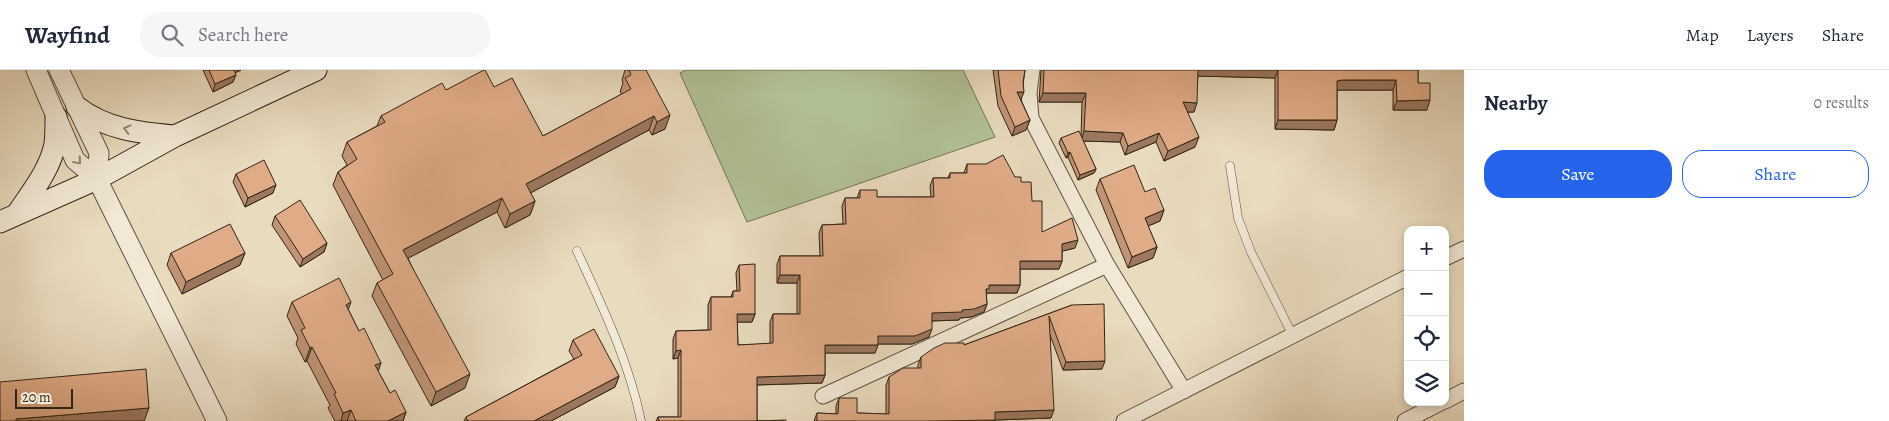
<!DOCTYPE html>
<meta charset="utf-8">
<style>
body{margin:0;font-family:Alegreya,serif;background:#f6f6f7;color:#1f2937}
.controls{position:absolute;right:15px;bottom:15px;display:grid;overflow:hidden;border-radius:10px;box-shadow:0 2px 8px #0003}
.controls button{width:45px;height:45px;display:grid;place-items:center;padding:0;border:0;border-bottom:1px solid #e0e1e3;background:#fff;color:#1f2937;font:25px sans-serif}
.scale{position:absolute;left:15px;bottom:12px;width:58px;box-sizing:border-box;padding-left:5px;border:2px solid #322517;border-top:0;font-size:14px;line-height:18px;white-space:nowrap;color:#322517;-webkit-text-stroke:4px #f1e8d5;paint-order:stroke}
.list{margin:0;padding:0;list-style:none}
h2{display:flex;justify-content:space-between;align-items:center;height:65px;margin:0;padding:0 20px;font-size:21px}
h2 small{font-size:16px;font-weight:400;color:#747a83}
.actions{display:flex;gap:10px;padding:15px 20px}
.actions a{flex:1;padding:11px 0;border:1px solid #2563eb;border-radius:20px;text-align:center;font-size:18px;color:#2563eb}
.actions .main{background:#2563eb;color:#fff}
.icon{flex:none;width:28px;height:28px;fill:none;stroke:currentColor;stroke-width:2;stroke-linecap:round;stroke-linejoin:round}
.map{position:relative;flex:none;width:1464px;height:351px;overflow:hidden}
header{display:flex;align-items:center;gap:30px;box-sizing:border-box;height:70px;padding:0 25px;background:#fff;border-bottom:1px solid #e0e1e3}
header strong{font-size:24px}
nav{display:flex;gap:28px;margin-inline-start:auto;font-size:18px}
.search{width:350px;height:45px;background:#f6f6f7;display:flex;align-items:center;gap:12px;box-sizing:border-box;padding:0 18px;border-radius:20px;color:#747a83;font-size:19px}
main{display:flex}
aside{flex:1;background:#fff}
.map>svg:first-child{display:block}
.green{fill:#b1c195;stroke:#727356}
.lines{fill:none;stroke-linecap:round;stroke-linejoin:round}
.service-casing{stroke:#605241;stroke-width:9}
.minor-casing{stroke:#605241;stroke-width:17}
.tertiary-casing{stroke:#605241;stroke-width:21}
.secondary-casing{stroke:#322517;stroke-width:23}
.service{stroke:#f1e8d5;stroke-width:8}
.minor{stroke:#f1e8d5;stroke-width:15}
.tertiary{stroke:#f1e8d5;stroke-width:19}
.secondary{stroke:#f1e8d5;stroke-width:21}
.wall{fill:#c19475;stroke:#322517}
.shaded-wall{fill:#9d785f;stroke:#322517}
.building{fill:#e0ac88;stroke:#322517}
.oneway{stroke:#928676}
</style>
<header>
<strong>Wayfind</strong>
<div class="search"><svg class="icon" aria-label="search" viewBox="0 0 24 24"><circle cx="10" cy="10" r="6"/><path d="M15 15l6 6"/></svg>Search here</div>
<nav><a>Map</a><a>Layers</a><a>Share</a></nav>
</header>
<main>
<div class="map">
<svg width="1464" height="351" viewBox="0 0 1464 351">
<rect width="100%" height="100%" fill="#e9dbbe"/>
<filter id="stains"><feTurbulence type="fractalNoise" baseFrequency=".004" numOctaves="4"/><feColorMatrix values="0 0 0 0 .2 0 0 0 0 .09 0 0 0 0 .02 0 0 0 .5 -.17"/></filter>
<radialGradient id="worn" r=".72"><stop offset=".6" stop-color="#630" stop-opacity="0"/><stop offset="1" stop-color="#630" stop-opacity=".3"/></radialGradient>
<path class="green" d="M 686,0 L 963,0 L 995,67 L 747,152 L 680,3 Z"/>
<g class="lines">
<g class="service-casing">
<path id="service" d="M 1230,96 L 1238,148 L 1251,182 L 1293,266
M 577,181 C 602,236 629,291 641,351"/>
</g>
<g class="minor-casing">
<path id="minor" d="M 1032,0 L 1029,23 L 1031,48 L 1107,195 L 1184,321
M 1445,188 L 1464,179
M 823,326 L 1107,195
M 1445,331 L 1464,321
M 1124,351 L 1408,207
M 1405,351 L 1442,332"/>
</g>
<g class="tertiary-casing">
<path id="tertiary" d="M 36,0 L 75,90 L 97,109 L 217,351
M 59,0 L 99,83 L 97,109"/>
</g>
<g class="secondary-casing">
<path id="secondary" d="M 77,37 C 105,59 140,63 175,66
M 17,144 C 31,123 50,100 55,74 C 56,66 56,56 56,47
M 0,152 L 97,109 L 175,66 L 316,0"/>
</g>
<use href="#service" class="service"/>
<use href="#minor" class="minor"/>
<use href="#tertiary" class="tertiary"/>
<use href="#secondary" class="secondary"/>
</g>
<path class="wall" d="M 203,0 L 241,0 L 235,3 L 233,12 L 213,22 Z
M 625,0 L 646,0 L 665,59 L 652,65 L 649,60 L 530,123 L 535,131 L 530,145 L 505,158 L 497,142 L 408,188 L 465,318 L 431,336 L 372,226 L 377,213 L 383,210 L 333,115 L 338,102 L 347,95 L 342,86 L 347,72 L 377,56 L 381,46 L 446,20 L 494,17 L 543,66 L 622,24 L 620,22 L 623,13 L 622,10 Z
M 993,0 L 1025,0 L 1021,30 L 1030,50 L 1026,60 L 1012,66 L 998,36 Z
M 1041,0 L 1418,0 L 1418,13 L 1427,40 L 1393,40 L 1393,20 L 1337,20 L 1337,50 L 1334,60 L 1275,59 L 1275,8 L 1198,6 L 1194,42 L 1187,42 L 1195,77 L 1164,91 L 1156,72 L 1125,85 L 1120,72 L 1083,71 L 1096,99 L 1094,103 L 1078,110 L 1068,87 L 1066,88 L 1059,73 L 1061,68 L 1081,67 L 1082,32 L 1039,32 Z
M 967,94 L 1015,107 L 1021,112 L 1032,131 L 1042,162 L 1075,178 L 1062,181 L 1062,191 L 1059,199 L 1020,199 L 1020,215 L 1017,223 L 987,223 L 986,226 L 987,234 L 984,242 L 971,247 L 960,248 L 959,250 L 932,251 L 929,267 L 912,274 L 878,274 L 875,283 L 825,283 L 825,305 L 822,313 L 757,315 L 757,351 L 786,351 L 656,351 L 658,347 L 678,347 L 678,288 L 673,289 L 673,269 L 676,261 L 708,260 L 708,235 L 711,227 L 731,227 L 733,221 L 737,221 L 736,203 L 739,195 L 755,244 L 752,252 L 737,252 L 738,275 L 770,274 L 770,252 L 773,244 L 797,244 L 797,213 L 777,213 L 777,194 L 780,186 L 820,186 L 819,163 L 822,155 L 843,154 L 842,136 L 845,128 L 857,128 L 860,120 L 877,127 L 931,127 L 930,116 L 933,108 L 948,108 L 950,103 L 964,103 Z
M 236,104 L 273,123 L 245,137 L 233,112 Z
M 1100,109 L 1145,122 L 1164,140 L 1160,151 L 1148,156 L 1157,177 L 1153,188 L 1128,198 L 1096,120 Z
M 275,146 L 327,173 L 324,182 L 300,197 L 272,155 Z
M 171,183 L 245,183 L 240,195 L 182,224 L 167,195 Z
M 292,232 L 348,239 L 359,261 L 381,293 L 378,301 L 390,323 L 406,342 L 403,351 L 335,351 L 328,338 L 330,335 L 307,291 L 305,292 L 296,274 L 298,268 L 287,246 Z
M 1072,235 L 1102,299 L 1063,300 L 1050,265 L 1051,348 L 995,350 L 994,351 L 814,351 L 817,343 L 836,344 L 836,336 L 839,328 L 857,343 L 886,344 L 886,315 L 889,307 L 918,298 L 918,295 L 921,287 L 964,275 Z
M 573,270 L 619,306 L 615,317 L 551,351 L 464,351 L 466,347 L 574,289 L 569,281 Z"/>
<path class="shaded-wall" d="M 232,0 L 241,0 L 230,5 Z
M 1197,0 L 1278,0 L 1275,8 L 1195,6 Z
M 236,5 L 233,12 L 213,22 L 215,14 Z
M 1342,10 L 1396,10 L 1393,20 L 1339,20 L 1334,21 L 1337,11 Z
M 1017,22 L 1024,22 L 1020,32 Z
M 1043,23 L 1086,23 L 1082,32 L 1039,32 Z
M 1430,30 L 1427,40 L 1393,40 L 1397,31 Z
M 1183,32 L 1197,33 L 1194,42 L 1179,42 Z
M 670,45 L 665,59 L 652,65 L 657,52 Z
M 654,46 L 649,60 L 521,128 L 526,114 Z
M 1030,50 L 1026,60 L 1012,66 L 1015,57 Z
M 1278,50 L 1337,50 L 1334,60 L 1275,59 Z
M 1084,61 L 1123,63 L 1120,72 L 1081,71 Z
M 1159,63 L 1156,72 L 1125,85 L 1128,76 Z
M 1199,67 L 1195,77 L 1164,91 L 1168,81 Z
M 1070,82 L 1068,87 L 1066,88 L 1068,83 Z
M 1096,99 L 1094,103 L 1078,110 L 1080,105 Z
M 276,115 L 273,123 L 245,137 L 248,128 Z
M 502,128 L 497,142 L 399,193 L 403,180 Z
M 535,131 L 530,145 L 505,158 L 510,144 Z
M 1164,140 L 1160,151 L 1141,159 L 1145,148 Z
M 1078,170 L 1075,178 L 1059,182 L 1062,174 Z
M 327,173 L 324,182 L 300,197 L 303,189 Z
M 1157,177 L 1153,188 L 1128,198 L 1132,187 Z
M 245,183 L 240,195 L 182,224 L 186,212 Z
M 1020,191 L 1062,191 L 1059,199 L 1017,199 Z
M 780,205 L 800,205 L 797,213 L 777,213 Z
M 989,215 L 1020,215 L 1017,223 L 987,223 L 986,227 L 986,219 Z
M 351,232 L 346,246 L 346,235 Z
M 987,234 L 984,242 L 971,247 L 960,248 L 959,250 L 929,251 L 932,243 L 962,240 Z
M 737,244 L 755,244 L 752,252 L 734,252 Z
M 932,259 L 929,267 L 912,274 L 875,274 L 878,266 Z
M 825,275 L 878,275 L 875,283 L 822,283 Z
M 312,277 L 307,291 L 305,292 L 310,278 Z
M 681,280 L 678,288 L 673,289 L 676,281 Z
M 1105,291 L 1102,299 L 1063,300 L 1066,292 Z
M 381,293 L 376,307 L 375,295 Z
M 470,304 L 465,318 L 431,336 L 436,322 Z
M 825,305 L 822,313 L 754,315 L 757,307 Z
M 619,306 L 615,317 L 551,351 L 534,351 Z
M 149,338 L 144,351 L 15,351 L 16,349 Z
M 351,340 L 347,351 L 341,351 L 343,343 Z
M 1054,340 L 1051,348 L 995,350 L 994,351 L 935,351 L 995,342 Z
M 406,342 L 403,351 L 388,351 Z"/>
<path class="building" d="M 209,0 L 234,0 L 236,5 L 215,14 Z
M 484,0 L 485,0 L 494,17 L 512,8 L 543,66 L 631,19 L 625,8 L 631,5 L 629,0 L 646,0 L 670,45 L 657,52 L 654,46 L 526,114 L 535,131 L 510,144 L 502,128 L 403,180 L 470,304 L 436,322 L 377,213 L 393,204 L 338,102 L 357,89 L 347,72 L 385,52 L 381,46 L 442,13 L 446,20 Z
M 998,0 L 1025,0 L 1023,12 L 1024,22 L 1017,22 L 1030,50 L 1015,57 L 1001,26 Z
M 1044,0 L 1198,0 L 1197,33 L 1183,32 L 1199,67 L 1168,81 L 1159,63 L 1128,76 L 1123,63 L 1084,61 L 1086,23 L 1043,23 Z
M 1278,0 L 1418,0 L 1418,13 L 1430,13 L 1430,30 L 1397,31 L 1396,10 L 1342,10 L 1337,11 L 1337,50 L 1278,50 Z
M 1079,61 L 1096,99 L 1080,105 L 1070,82 L 1068,83 L 1061,68 Z
M 1003,85 L 1015,107 L 1021,107 L 1021,112 L 1031,112 L 1032,131 L 1042,131 L 1042,162 L 1072,148 L 1078,170 L 1062,174 L 1062,191 L 1020,191 L 1020,215 L 989,215 L 989,219 L 986,219 L 987,234 L 974,239 L 962,240 L 962,242 L 932,243 L 932,259 L 915,266 L 878,266 L 878,275 L 825,275 L 825,305 L 757,307 L 757,351 L 786,350 L 786,351 L 659,351 L 658,347 L 681,347 L 681,280 L 676,281 L 676,261 L 711,260 L 711,227 L 733,227 L 733,221 L 740,221 L 739,195 L 755,194 L 755,244 L 737,244 L 738,275 L 773,273 L 773,244 L 800,244 L 800,205 L 780,205 L 780,186 L 823,186 L 822,155 L 846,154 L 845,128 L 860,128 L 860,120 L 877,120 L 877,127 L 934,127 L 933,108 L 950,108 L 950,103 L 967,103 L 967,94 L 986,94 Z
M 264,90 L 276,115 L 248,128 L 236,104 Z
M 1134,95 L 1145,122 L 1155,118 L 1164,140 L 1145,148 L 1157,177 L 1132,187 L 1100,109 Z
M 300,130 L 327,173 L 303,189 L 275,146 Z
M 230,154 L 245,183 L 186,212 L 171,183 Z
M 339,208 L 351,232 L 346,235 L 359,261 L 364,258 L 381,293 L 375,295 L 390,323 L 395,320 L 406,342 L 388,351 L 356,351 L 351,340 L 343,343 L 334,324 L 336,323 L 312,277 L 310,278 L 301,260 L 305,258 L 292,232 Z
M 1104,234 L 1105,291 L 1066,292 L 1049,246 L 1054,340 L 995,342 L 995,350 L 935,351 L 817,351 L 817,343 L 838,344 L 839,328 L 857,328 L 857,343 L 889,344 L 889,307 L 903,298 L 921,298 L 921,287 L 934,278 L 945,273 L 964,273 L 964,275 L 1072,235 Z
M 594,259 L 619,306 L 534,351 L 468,351 L 466,347 L 582,285 L 573,270 Z
M 146,299 L 149,338 L 16,349 L 16,351 L 0,351 L 0,312 Z"/>
<defs><path id="oneway-chevron" d="M-2-3.5L2.5 0L-2 3.5" fill="none" stroke-width="1.6" stroke-linecap="round" stroke-linejoin="round" transform="scale(1.25)"/></defs>
<g class="oneway">
<use href="#oneway-chevron" transform="translate(127 59) rotate(-166)"/>
<use href="#oneway-chevron" transform="translate(78 91) rotate(49)"/>
</g>
<rect width="100%" height="100%" filter="url(#stains)"/>
<rect width="100%" height="100%" fill="url(#worn)"/>
</svg>
<div class="controls">
<button>+</button>
<button>−</button>
<button><svg class="icon" aria-label="locate" viewBox="0 0 24 24"><circle cx="12" cy="12" r="6"/><path d="M12 2v4M12 18v4M2 12h4M18 12h4"/></svg></button>
<button><svg class="icon" aria-label="layers" viewBox="0 0 24 24"><path d="M12 4l9 5-9 5-9-5zM3 14l9 5 9-5"/></svg></button>
</div>
<div class="scale">20 m</div>
</div>
<aside>
<h2>Nearby<small>0 results</small></h2>
<ul class="list">
</ul>
<div class="actions"><a class="main">Save</a><a>Share</a></div>
</aside>
</main>
